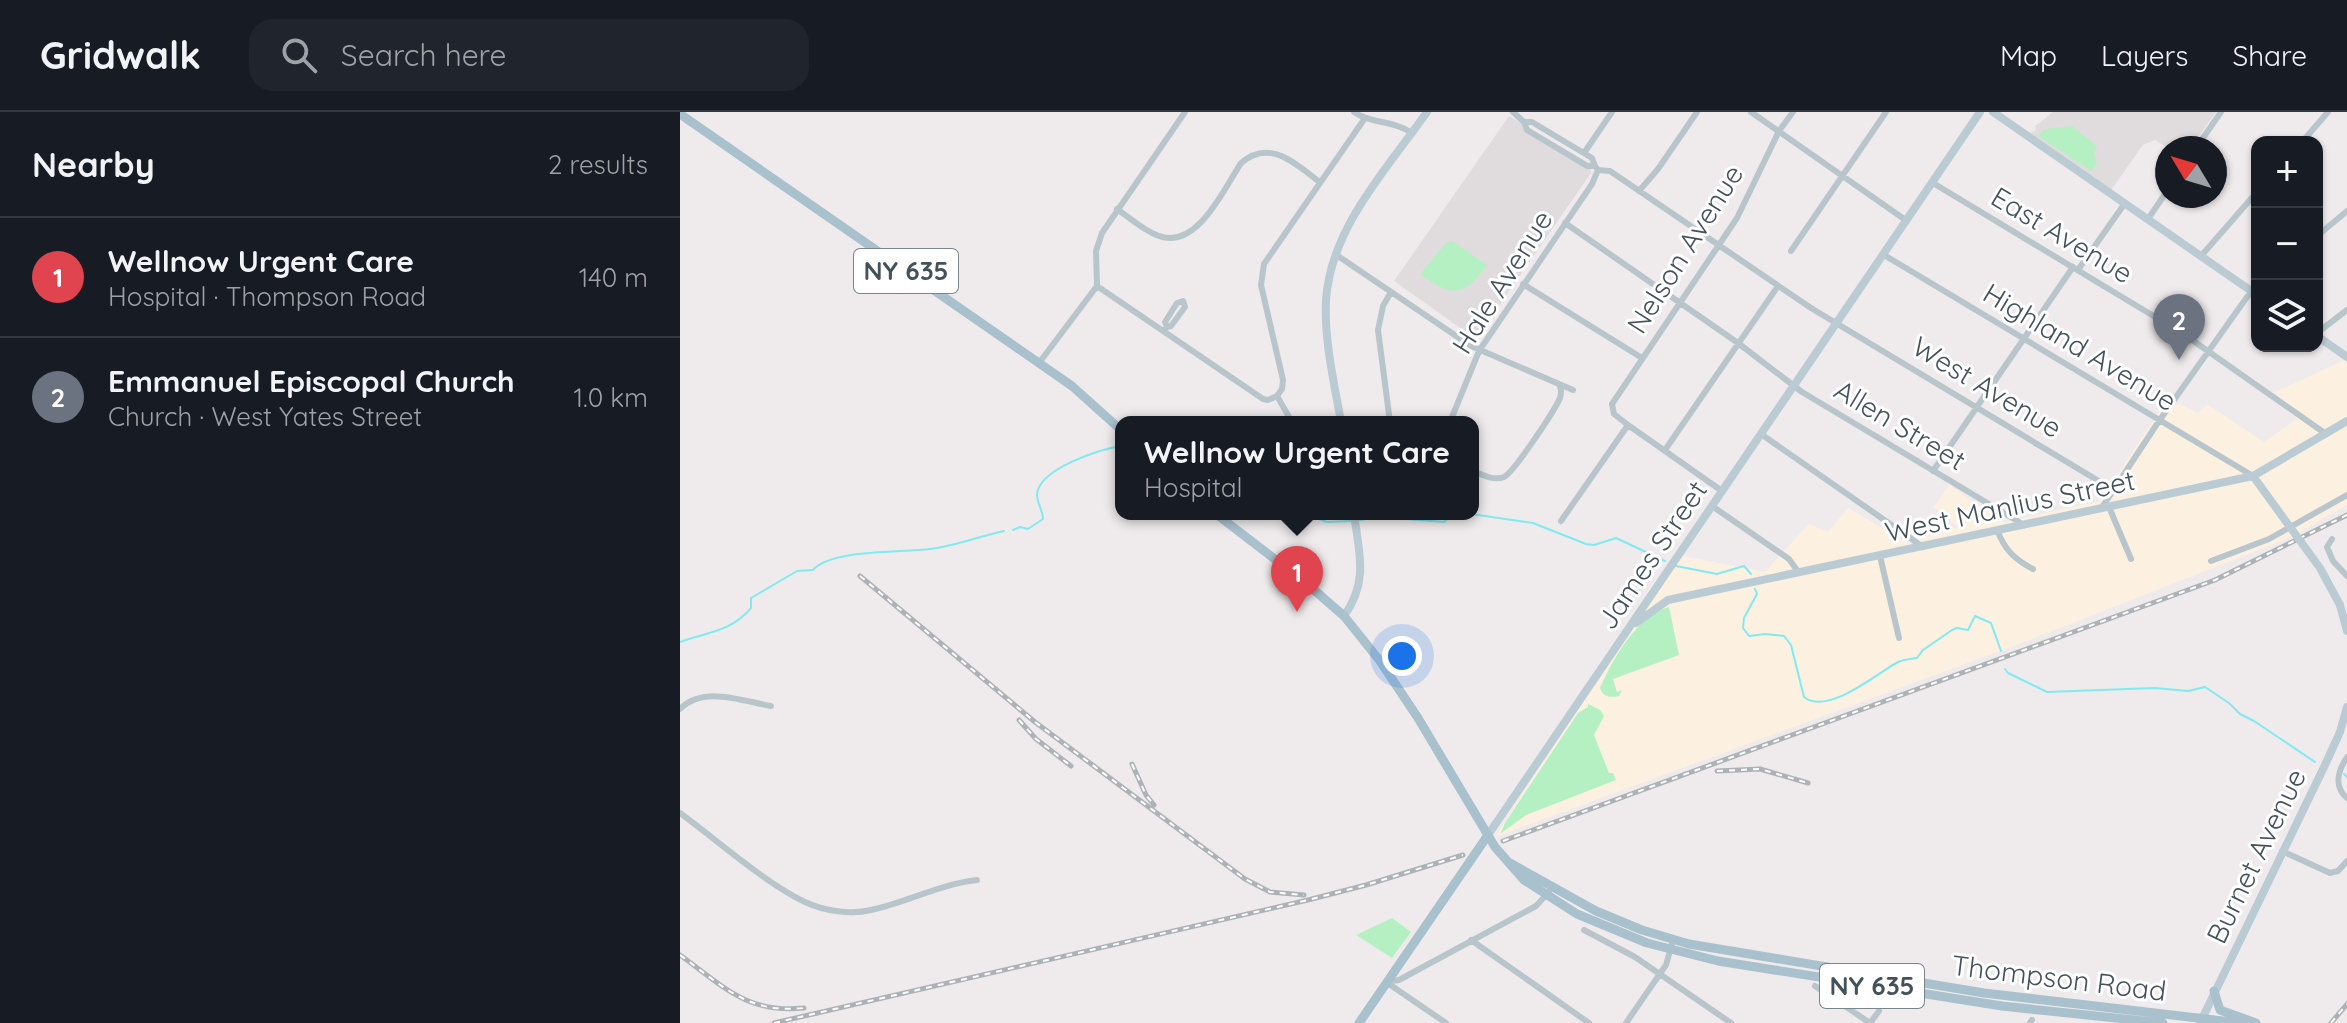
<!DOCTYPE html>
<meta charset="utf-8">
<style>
body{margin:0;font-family:Quicksand,sans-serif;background:#20242c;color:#f1f3f6}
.controls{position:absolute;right:24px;top:24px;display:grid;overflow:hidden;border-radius:16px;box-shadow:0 2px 6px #0004}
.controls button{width:72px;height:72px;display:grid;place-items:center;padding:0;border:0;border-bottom:2px solid #363941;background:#171b24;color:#f1f3f6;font:40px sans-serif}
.compass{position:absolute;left:1475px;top:24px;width:72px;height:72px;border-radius:50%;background:#171b24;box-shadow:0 2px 6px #0004;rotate:308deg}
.you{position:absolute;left:722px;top:544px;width:28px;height:28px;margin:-20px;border:6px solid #fff;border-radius:50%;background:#1a73e8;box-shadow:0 0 0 12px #1a73e833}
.badge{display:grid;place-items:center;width:52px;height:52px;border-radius:50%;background:#8c9099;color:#fff;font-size:26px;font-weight:700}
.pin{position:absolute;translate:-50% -66px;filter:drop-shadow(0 2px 4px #0008)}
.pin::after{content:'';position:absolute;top:42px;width:28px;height:24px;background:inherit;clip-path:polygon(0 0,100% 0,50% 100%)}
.popup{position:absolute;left:435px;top:304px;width:364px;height:104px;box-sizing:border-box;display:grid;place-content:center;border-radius:16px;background:#171b24;filter:drop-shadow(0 2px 6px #0005);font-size:26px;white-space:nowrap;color:#9ea1a6}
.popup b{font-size:30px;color:#f1f3f6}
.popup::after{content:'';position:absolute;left:50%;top:100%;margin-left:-16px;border:16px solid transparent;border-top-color:#171b24}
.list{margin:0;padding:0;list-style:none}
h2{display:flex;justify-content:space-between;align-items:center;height:104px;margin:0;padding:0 32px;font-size:34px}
h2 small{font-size:26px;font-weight:400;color:#9ea1a6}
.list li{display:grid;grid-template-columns:52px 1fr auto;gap:24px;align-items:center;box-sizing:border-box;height:120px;padding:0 32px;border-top:2px solid #363941}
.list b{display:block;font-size:30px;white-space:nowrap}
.list p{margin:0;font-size:26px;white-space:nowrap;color:#9ea1a6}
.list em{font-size:26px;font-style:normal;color:#9ea1a6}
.icon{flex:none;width:44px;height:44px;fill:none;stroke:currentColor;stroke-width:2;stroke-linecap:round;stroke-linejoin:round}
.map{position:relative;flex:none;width:1667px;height:911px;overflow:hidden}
header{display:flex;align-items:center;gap:48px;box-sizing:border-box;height:112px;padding:0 40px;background:#171b24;border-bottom:2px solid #363941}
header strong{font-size:38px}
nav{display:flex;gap:44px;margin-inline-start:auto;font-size:28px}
.search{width:560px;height:72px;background:#20242c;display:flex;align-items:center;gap:20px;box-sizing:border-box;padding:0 28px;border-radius:24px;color:#9ea1a6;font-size:30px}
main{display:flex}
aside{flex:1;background:#171b24}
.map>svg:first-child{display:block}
.commercial{fill:#fcf0e1}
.education{fill:#e0dcde}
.green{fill:#b5f0c3}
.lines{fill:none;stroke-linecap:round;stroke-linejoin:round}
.stream{stroke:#80eaf0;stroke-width:2}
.street{stroke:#b8c6cc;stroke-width:6}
.secondary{stroke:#bacbd4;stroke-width:8}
.primary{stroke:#a9c1cd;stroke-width:9}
.rail-casing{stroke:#adb2b6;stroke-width:5}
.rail{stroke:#fff;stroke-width:2;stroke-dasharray:6;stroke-linecap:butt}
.secondary-bridge{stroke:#bacbd4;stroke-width:8}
.labels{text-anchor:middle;stroke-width:6;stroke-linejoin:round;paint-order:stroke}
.shield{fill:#fff;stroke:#7b868c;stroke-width:2}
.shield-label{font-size:26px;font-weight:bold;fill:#43525a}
.street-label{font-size:28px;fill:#43525a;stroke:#fff}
</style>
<header>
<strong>Gridwalk</strong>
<div class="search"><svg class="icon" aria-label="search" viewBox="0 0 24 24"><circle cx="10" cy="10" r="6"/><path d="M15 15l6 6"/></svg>Search here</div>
<nav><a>Map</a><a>Layers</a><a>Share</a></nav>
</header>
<main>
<aside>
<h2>Nearby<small>2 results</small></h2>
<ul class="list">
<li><span class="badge" style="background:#e0444e">1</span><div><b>Wellnow Urgent Care</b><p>Hospital · Thompson Road</p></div><em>140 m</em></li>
<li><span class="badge" style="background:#6b7280">2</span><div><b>Emmanuel Episcopal Church</b><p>Church · West Yates Street</p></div><em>1.0 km</em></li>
</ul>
</aside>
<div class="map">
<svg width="1667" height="911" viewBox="0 0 1667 911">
<rect width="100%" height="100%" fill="#efebec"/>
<path class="commercial" d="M 1667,247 L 1667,393 L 1609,426 L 1347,529 L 815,725 L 998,443 L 1085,460 L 1129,412 L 1148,420 L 1168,396 L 1226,430 L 1278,415 L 1254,395 L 1269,373 L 1324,410 L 1420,389 L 1481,297 L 1500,292 L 1518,301 L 1527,292 L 1584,330 L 1617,307 L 1595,280 Z"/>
<path class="education" d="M 1373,0 L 1536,0 L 1510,36 L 1488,36 L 1475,28 L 1463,33 L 1431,78 L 1349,22 L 1356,18 L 1355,14 Z
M 829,4 L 911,52 L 911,61 L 796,227 L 714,169 Z"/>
<path class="green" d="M 1392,14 L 1417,34 L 1414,41 L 1417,52 L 1411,59 L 1358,24 L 1365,17 Z
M 772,129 L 807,153 C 784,186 771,185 740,162 L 767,130 Z
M 989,495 L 999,543 L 933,567 L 937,580 L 942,578 L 939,584 C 931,586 923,585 920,576 C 932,549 956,504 989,495 Z
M 908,592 L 920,598 L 924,604 L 914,623 L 929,661 L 933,661 L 936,668 L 846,703 L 820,722 L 825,711 L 898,601 L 908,595 Z
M 712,806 L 731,820 L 712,846 L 676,823 Z"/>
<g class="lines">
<path class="stream" d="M 626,402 L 647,410 L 670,409
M 791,402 L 853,411 L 906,432 L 914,433 L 936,426 L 985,449
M 679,408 L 701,405 L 764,410 L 772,402
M 333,418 L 340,415 L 348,417 L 363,407 C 363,399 357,391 357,383 C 358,357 420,337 441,334
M 996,454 L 1037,462 L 1064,454 L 1071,462
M 1075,477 L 1077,482 L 1064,506 L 1063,516 L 1069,524 L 1085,522 L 1104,524 L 1111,533 L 1124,585 C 1148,604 1197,561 1218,550 C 1224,547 1231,547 1237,546 L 1243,538 L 1272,518 L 1277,516 L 1288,518 L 1295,504 L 1311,511 L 1321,539
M 0,530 C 27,520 51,520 71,496 L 71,486 L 117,459 L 133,458 C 152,437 222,441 250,437 C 275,434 300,424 324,419
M 1325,557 L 1328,561 L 1367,580 L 1475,576 L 1508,579 L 1525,575 L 1549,591 L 1560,602 L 1574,609 L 1635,650
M 1664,662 L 1667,665"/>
<path class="street" d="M 674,0 C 691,12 713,8 732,21
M 833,0 L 844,10 L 847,18 L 907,54 L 915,54 L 918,58 L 930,59 L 1131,196 L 1432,377
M 1071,0 L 1227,109
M 844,10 L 852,10 L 912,46 L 915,54
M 1622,30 L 1648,0
M 1516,36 L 1541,0
M 904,41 L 932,0
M 1253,71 L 1505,223 L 1646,322
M 959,79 L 978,57 L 1017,0
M 437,97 C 450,106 464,119 479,124 C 517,138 544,77 561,51 C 590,26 615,52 640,70
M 1468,107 L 1487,79
M 885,111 L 1058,231 L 1122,280 L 1344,413
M 1637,124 L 1667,99
M 1111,139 L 1206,0
M 655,142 L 791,234 L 893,278
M 1204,143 L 1573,364
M 1521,144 L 1577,80
M 1398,158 L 1445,91
M 843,172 L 962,246
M 417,174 L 583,287 L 588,288 L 597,284
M 487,215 L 491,214 L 505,195 L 503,189
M 484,219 L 487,215 L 485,210 L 497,191 L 503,189
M 1637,221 L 1667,198
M 359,251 L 417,174 L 416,139 L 422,121 L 505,0
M 612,310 L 597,284 L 602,277 L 603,268 L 581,173 L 584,152 L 685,6
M 710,310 L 698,218 L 703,194 L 711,180
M 770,310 L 799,239 L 912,72 L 918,58
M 1081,322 L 1243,435
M 985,338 L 1098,174
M 793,359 C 802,363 814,369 824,365 C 834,360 875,298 880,286 C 882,279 881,280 880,273
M 1253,359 L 1393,155
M 1042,379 L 948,313 L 934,302 L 932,292 L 1057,106 L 1099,19 L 1113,0
M 1032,394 L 1109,447 L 1119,461
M 1429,395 L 1451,447
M 1421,397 L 1479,309 L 1567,185 L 1577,175
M 881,409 L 948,313
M 1317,418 C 1325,438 1334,447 1353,457
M 1652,427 L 1647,435 L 1653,449 L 1667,464
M 1200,444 L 1219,526
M 1531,449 L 1589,427 L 1667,383
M 0,597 C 23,573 62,589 91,594
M 1667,645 C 1658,659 1653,674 1667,686
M 0,701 C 37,728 85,771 125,790 C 144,799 171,803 191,798 C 228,790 260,772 297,768
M 1602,739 L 1650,761 L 1658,759 L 1667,749
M 904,818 L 955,845 L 1051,911
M 791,828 L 909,911
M 706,870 L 719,868 L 856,794 L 869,780
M 706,870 L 766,911
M 1135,874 L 1190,911
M 946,911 L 986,853 L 993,828
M 1190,911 L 1199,899
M 1350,911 L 1352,908"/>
<path class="secondary" d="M 1313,0 L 1577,183
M 1637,224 L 1667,245
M 661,310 C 654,270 644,228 646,188 C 651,115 707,57 747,0
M 1573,364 L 1602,404
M 1660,493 L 1667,519
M 664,504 C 689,469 679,441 674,402
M 956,511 L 988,488 L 1573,364 L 1667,309
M 808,723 L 1300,0
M 1520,911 L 1645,653 L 1660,620 L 1667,595"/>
<path class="primary" d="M 0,2 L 392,274 L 441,318
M 536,402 L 626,471 L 664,504 L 700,549 L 738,606 L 815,735 L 844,768 L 897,802 L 967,831 L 1038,849 L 1322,894 L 1483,911
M 830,751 L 916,799 L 962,818 L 1009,832 L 1304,881 L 1560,911
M 1534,879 L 1540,898 L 1576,911
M 679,911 L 808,723"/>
<g class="rail-casing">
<path id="rail" d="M 180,464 L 355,610 L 565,767 L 590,780 L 624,783
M 339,608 L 356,627 L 391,654
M 452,652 L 466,683 L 474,693
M 1037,659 L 1080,657 L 1128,671
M 823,729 L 1535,468 L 1667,403
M 0,843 C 43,874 67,902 124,896
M 94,911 L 628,788 L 686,773 L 783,743
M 1651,911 L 1667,892"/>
</g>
<use href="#rail" class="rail"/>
<path class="secondary-bridge" d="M 1602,404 L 1640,456 L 1660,493"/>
</g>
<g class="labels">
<g class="shield">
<rect x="174" y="137" width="104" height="44" rx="6"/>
<rect x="1140" y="852" width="104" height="44" rx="6"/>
</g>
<g class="shield-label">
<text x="226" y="168">NY 635</text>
<text x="1192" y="883">NY 635</text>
</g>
<g class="street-label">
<text transform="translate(1382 123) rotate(31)" y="10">East Avenue</text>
<text transform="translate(1005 137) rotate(-58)" y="10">Nelson Avenue</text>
<text transform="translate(822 170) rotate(-58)" y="10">Hale Avenue</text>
<text transform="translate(1400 235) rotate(31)" y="10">Highland Avenue</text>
<text transform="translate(1307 275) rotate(31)" y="10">West Avenue</text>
<text transform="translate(1220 313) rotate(31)" y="10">Allen Street</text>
<text transform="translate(1330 394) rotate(-12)" y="10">West Manlius Street</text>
<text transform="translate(972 443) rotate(-56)" y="10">James Street</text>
<text transform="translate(1576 744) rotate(-64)" y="10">Burnet Avenue</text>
<text transform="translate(1379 866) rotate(7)" y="10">Thompson Road</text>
</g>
</g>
</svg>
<div class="controls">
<button>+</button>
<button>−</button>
<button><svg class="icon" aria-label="layers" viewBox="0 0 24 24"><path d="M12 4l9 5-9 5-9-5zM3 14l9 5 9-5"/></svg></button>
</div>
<svg class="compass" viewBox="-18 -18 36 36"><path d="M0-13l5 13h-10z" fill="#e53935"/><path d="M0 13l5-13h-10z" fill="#9ea1a6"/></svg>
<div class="you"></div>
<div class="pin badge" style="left:617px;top:500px;background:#e0444e">1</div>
<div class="popup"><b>Wellnow Urgent Care</b>Hospital</div>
<div class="pin badge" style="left:1499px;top:248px;background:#6b7280">2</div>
</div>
</main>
